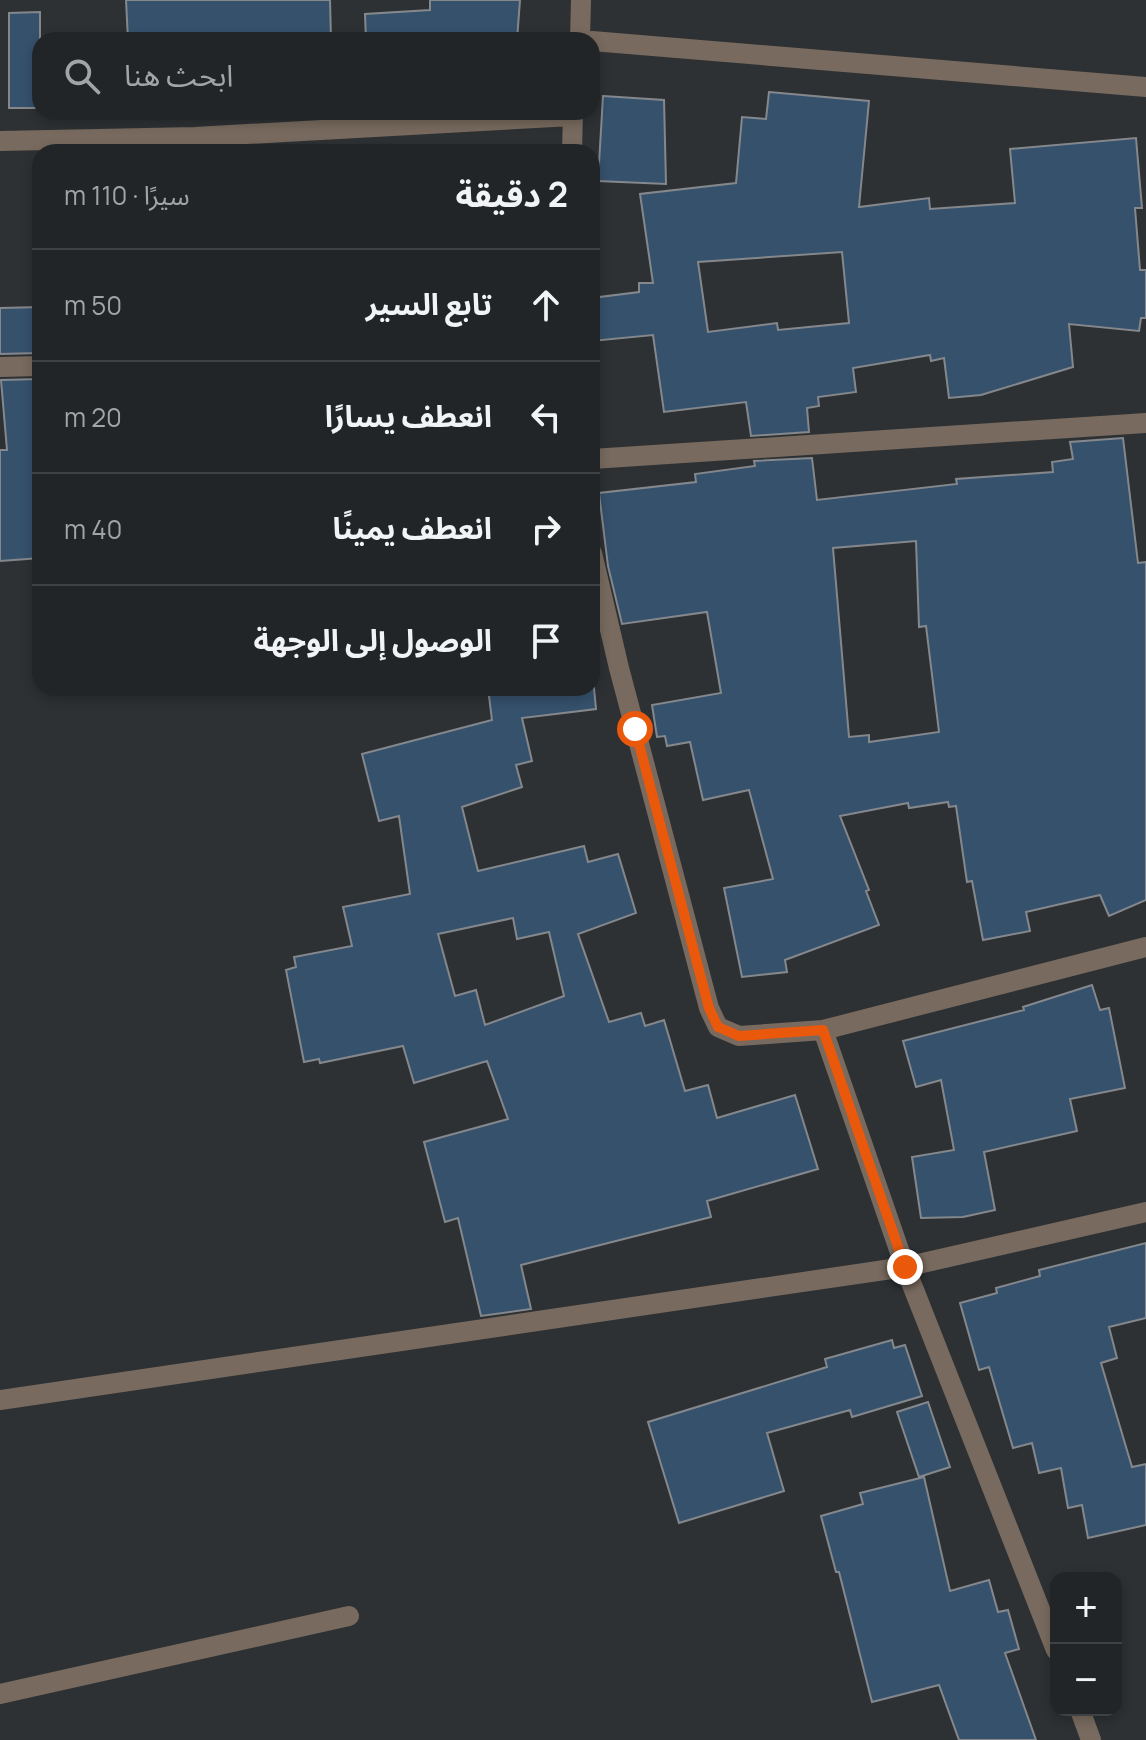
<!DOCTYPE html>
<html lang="ar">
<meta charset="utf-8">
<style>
body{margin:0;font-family:Manrope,"Noto Sans Arabic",sans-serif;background:#2e3133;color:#f1f3f6;direction:rtl}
.controls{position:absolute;right:24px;bottom:24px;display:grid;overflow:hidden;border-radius:16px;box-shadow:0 4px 12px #0003}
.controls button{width:72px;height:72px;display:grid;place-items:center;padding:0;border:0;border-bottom:2px solid #3f4244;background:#222527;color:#f1f3f6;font:40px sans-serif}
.stop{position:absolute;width:24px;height:24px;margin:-18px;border:6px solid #ea580c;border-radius:50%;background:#fff}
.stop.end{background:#ea580c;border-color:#fff;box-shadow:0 2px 8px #0008}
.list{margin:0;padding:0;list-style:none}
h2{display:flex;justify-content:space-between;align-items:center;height:104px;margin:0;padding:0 32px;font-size:34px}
h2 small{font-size:26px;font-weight:400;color:#a2a5a7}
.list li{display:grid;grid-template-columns:52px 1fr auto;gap:24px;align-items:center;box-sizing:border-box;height:112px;padding:0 32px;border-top:2px solid #3f4244}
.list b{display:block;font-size:30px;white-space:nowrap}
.list em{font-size:26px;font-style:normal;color:#a2a5a7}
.icon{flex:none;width:44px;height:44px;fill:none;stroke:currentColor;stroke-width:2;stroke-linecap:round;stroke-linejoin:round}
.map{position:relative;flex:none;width:1146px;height:1740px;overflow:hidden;direction:ltr}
.search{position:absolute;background:#222527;box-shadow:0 4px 12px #0003;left:32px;top:32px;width:568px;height:88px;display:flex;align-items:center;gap:20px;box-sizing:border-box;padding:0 28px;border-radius:24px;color:#a2a5a7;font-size:30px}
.panel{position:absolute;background:#222527;box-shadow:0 4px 12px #0003;left:32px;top:144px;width:568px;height:552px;border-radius:24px;direction:rtl}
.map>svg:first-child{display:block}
.building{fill:#36516c;stroke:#84888c;stroke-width:2;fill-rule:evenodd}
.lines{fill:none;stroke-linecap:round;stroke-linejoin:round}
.minor{stroke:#786a5e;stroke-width:20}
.route{stroke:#ea580c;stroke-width:10}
</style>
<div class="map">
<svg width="1146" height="1740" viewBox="0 0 1146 1740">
<rect width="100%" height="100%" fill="#2d3134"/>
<path class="building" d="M 126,0 L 330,0 L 331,40 L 128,40 Z
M 430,0 L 520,0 L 517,40 L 366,40 L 365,14 L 430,10 Z
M 40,12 L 40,108 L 9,108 L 9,13 Z
M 769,92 L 869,101 L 859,207 L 929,198 L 930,209 L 1015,203 L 1010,149 L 1136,138 L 1142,208 L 1135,208 L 1140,270 L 1146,270 L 1146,318 L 1141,318 L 1139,331 L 1069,324 L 1073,367 L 981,395 L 949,398 L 944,358 L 931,361 L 930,355 L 853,368 L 856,392 L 818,397 L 819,406 L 807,408 L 809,432 L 751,436 L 746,402 L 664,412 L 653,335 L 592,341 L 592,298 L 639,292 L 639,283 L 653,283 L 640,194 L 736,183 L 742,117 L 766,119 ZM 842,252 L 849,323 L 778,330 L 777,323 L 708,332 L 698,262 Z
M 603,96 L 664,100 L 666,184 L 598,181 Z
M 40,307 L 40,353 L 0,354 L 0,308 Z
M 40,379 L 40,558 L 0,561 L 0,450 L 7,450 L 1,380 Z
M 1123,438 L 1138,563 L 1146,562 L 1146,900 L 1109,916 L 1100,895 L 1026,912 L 1030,931 L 983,940 L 972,881 L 967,882 L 956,806 L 949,807 L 948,802 L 909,808 L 908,803 L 840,816 L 869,890 L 866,891 L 879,925 L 785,960 L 787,972 L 742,977 L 724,888 L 773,879 L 749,790 L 703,800 L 690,742 L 667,746 L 665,736 L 657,737 L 652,705 L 721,693 L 707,612 L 622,624 L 608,566 L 599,493 L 696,482 L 695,474 L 755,466 L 754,461 L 812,458 L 817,500 L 957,484 L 956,479 L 1053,472 L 1052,462 L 1073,459 L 1070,442 ZM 916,541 L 919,627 L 926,626 L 939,732 L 869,742 L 869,735 L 849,737 L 833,548 Z
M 488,688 L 594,688 L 596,709 L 522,718 L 532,761 L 516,765 L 522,787 L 462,807 L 478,871 L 584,846 L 588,862 L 618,854 L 636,913 L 578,934 L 609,1022 L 641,1013 L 645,1026 L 664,1020 L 685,1091 L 708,1085 L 717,1118 L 795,1095 L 818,1169 L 707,1201 L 711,1217 L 521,1265 L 531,1309 L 481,1316 L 458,1218 L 445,1222 L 424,1142 L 508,1119 L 487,1061 L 414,1083 L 403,1046 L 320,1063 L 319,1059 L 304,1062 L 286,970 L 296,967 L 294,957 L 352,946 L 343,907 L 410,894 L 399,816 L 379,821 L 362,754 L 492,720 ZM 513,918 L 517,939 L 549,932 L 564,996 L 485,1025 L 476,990 L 455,996 L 438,934 Z
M 1092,985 L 1100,1010 L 1109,1008 L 1125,1088 L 1070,1099 L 1077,1131 L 984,1152 L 995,1210 L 963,1217 L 921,1218 L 912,1157 L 954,1150 L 941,1080 L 916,1087 L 903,1041 L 1024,1010 L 1023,1007 Z
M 1146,1243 L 1146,1318 L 1109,1327 L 1117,1358 L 1101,1363 L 1132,1467 L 1146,1464 L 1146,1525 L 1088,1538 L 1082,1505 L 1068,1508 L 1061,1468 L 1039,1473 L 1032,1443 L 1013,1448 L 989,1367 L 979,1370 L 960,1303 L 997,1293 L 996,1288 L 1040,1276 L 1039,1270 Z
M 892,1340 L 894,1348 L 905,1345 L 922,1396 L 852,1417 L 850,1410 L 767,1433 L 784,1491 L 679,1523 L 648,1422 L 827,1367 L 825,1359 Z
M 928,1402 L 950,1467 L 919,1477 L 897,1412 Z
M 924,1477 L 950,1591 L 989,1580 L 998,1612 L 1008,1610 L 1019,1649 L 1005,1653 L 1036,1740 L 959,1740 L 939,1685 L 872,1702 L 839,1572 L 836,1572 L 821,1516 L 863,1504 L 860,1493 Z"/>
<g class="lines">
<path class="minor" d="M 580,40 L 581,0
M 592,41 L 1146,87
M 0,141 L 195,137 L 572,116
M 572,152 L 573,112
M 0,367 L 40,366
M 592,459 L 1146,423
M 592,553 L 619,668 L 709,1008 L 718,1027 L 739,1036 L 823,1030 L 1146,947
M 823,1030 L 905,1267 L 1056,1650
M 0,1400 L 905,1267 L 1146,1212
M 0,1694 L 349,1616
M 1080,1710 L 1091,1740"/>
</g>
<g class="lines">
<path class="route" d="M 635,729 L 709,1008 L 718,1027 L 739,1036 L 823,1030 L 905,1267"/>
</g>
</svg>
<div class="controls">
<button>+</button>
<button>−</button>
</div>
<div class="stop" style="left:635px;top:729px"></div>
<div class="stop end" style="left:905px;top:1267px"></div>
<div class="search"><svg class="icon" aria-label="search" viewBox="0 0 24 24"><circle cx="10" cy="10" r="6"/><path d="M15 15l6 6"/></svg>ابحث هنا</div>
<section class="panel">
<h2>2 دقيقة<small>سيرًا · 110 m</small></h2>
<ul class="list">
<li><svg class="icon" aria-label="ahead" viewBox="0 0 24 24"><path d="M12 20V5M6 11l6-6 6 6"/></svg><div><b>تابع السير</b></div><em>50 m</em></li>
<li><svg class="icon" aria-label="left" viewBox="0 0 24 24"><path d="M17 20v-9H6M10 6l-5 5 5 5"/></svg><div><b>انعطف يسارًا</b></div><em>20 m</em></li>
<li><svg class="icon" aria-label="right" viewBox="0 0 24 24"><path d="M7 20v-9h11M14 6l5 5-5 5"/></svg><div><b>انعطف يمينًا</b></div><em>40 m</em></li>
<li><svg class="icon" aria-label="arrive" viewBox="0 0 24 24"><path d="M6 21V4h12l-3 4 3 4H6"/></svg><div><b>الوصول إلى الوجهة</b></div></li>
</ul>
</section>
</div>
